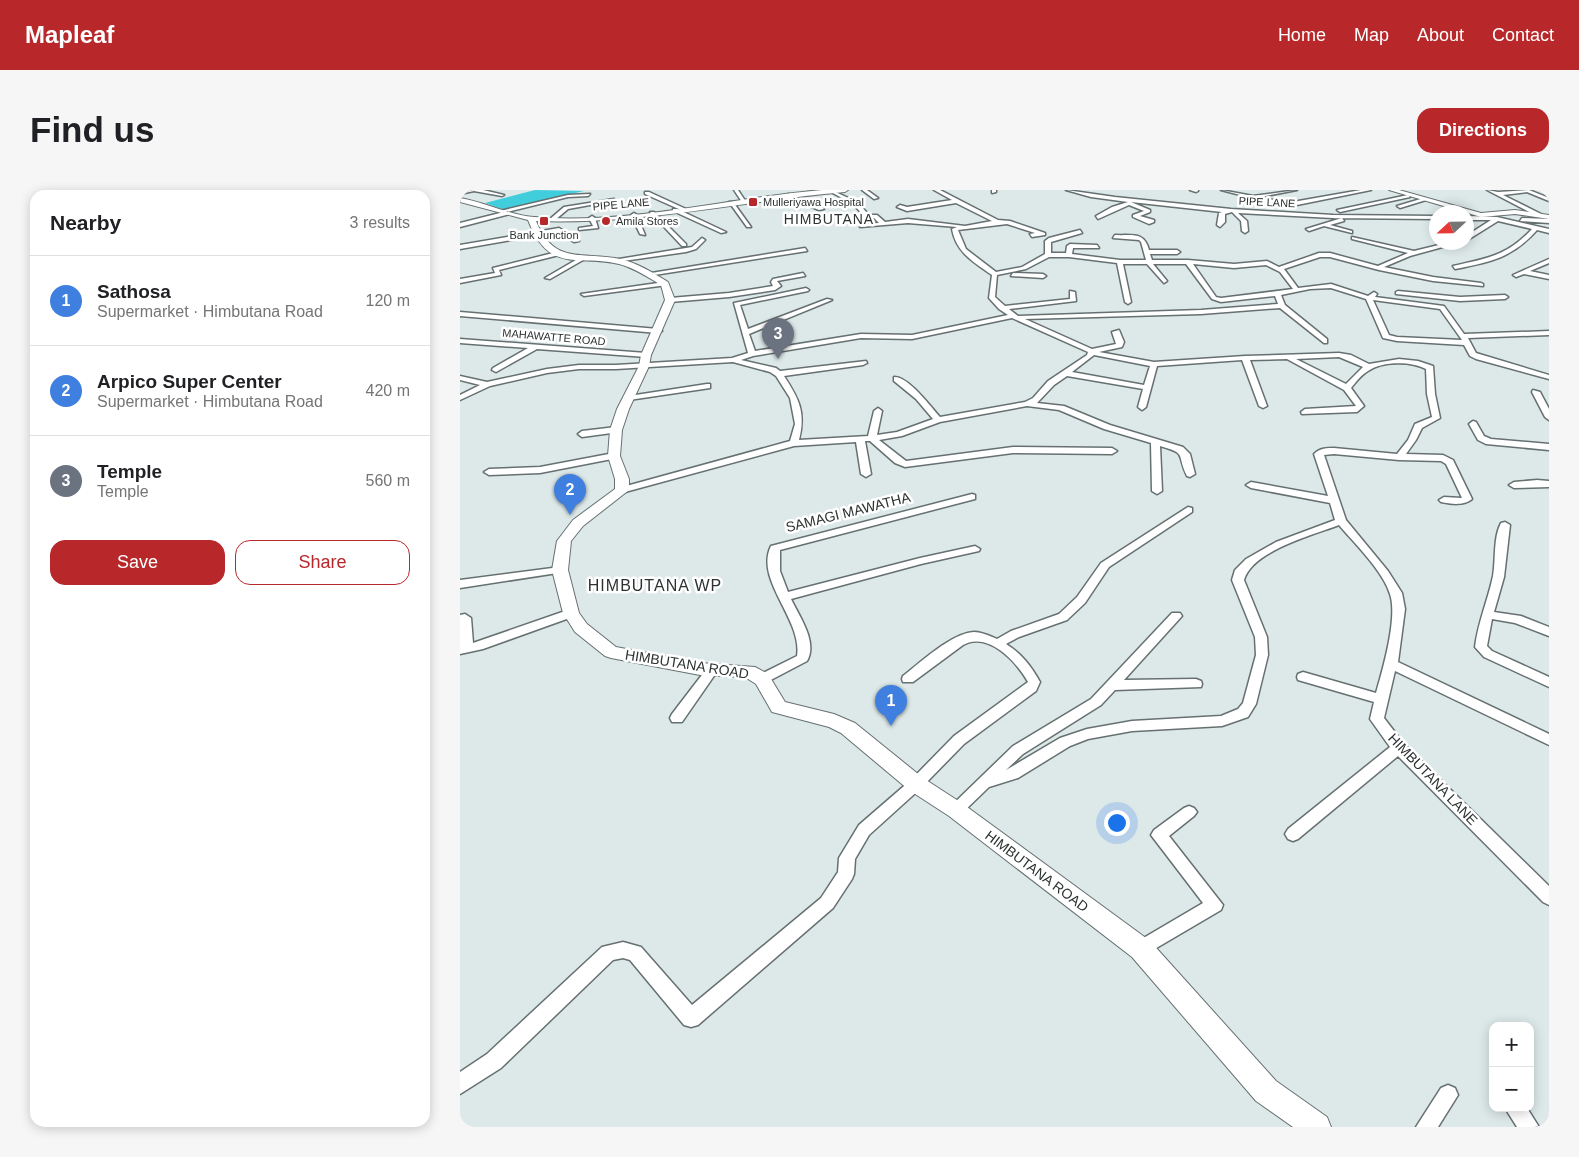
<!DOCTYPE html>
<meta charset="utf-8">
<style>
body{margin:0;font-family:Helvetica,sans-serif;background:#f6f6f6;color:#202124}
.controls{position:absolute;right:15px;bottom:15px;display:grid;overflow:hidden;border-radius:10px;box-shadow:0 2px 12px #0003}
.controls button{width:45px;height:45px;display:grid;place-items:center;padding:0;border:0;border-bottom:1px solid #e0e0e0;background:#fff;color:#202124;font:25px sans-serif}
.compass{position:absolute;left:969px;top:15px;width:45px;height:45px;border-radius:50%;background:#fff;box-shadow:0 2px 12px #0003;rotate:248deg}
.you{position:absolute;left:656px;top:632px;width:18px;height:18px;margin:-12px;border:4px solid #fff;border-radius:50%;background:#1a73e8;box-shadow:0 0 0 8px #1a73e833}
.badge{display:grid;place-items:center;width:32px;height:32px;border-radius:50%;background:#b8282b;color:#fff;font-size:16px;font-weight:700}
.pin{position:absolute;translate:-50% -41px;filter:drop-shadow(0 1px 2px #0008)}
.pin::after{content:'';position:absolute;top:26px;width:18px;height:15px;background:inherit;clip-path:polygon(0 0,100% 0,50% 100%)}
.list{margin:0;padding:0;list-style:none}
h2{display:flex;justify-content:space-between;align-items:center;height:65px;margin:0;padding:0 20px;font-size:21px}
h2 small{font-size:16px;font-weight:400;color:#757577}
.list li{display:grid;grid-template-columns:32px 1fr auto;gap:15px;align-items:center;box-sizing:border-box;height:90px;padding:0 20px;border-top:1px solid #e0e0e0}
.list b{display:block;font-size:19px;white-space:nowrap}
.list p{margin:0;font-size:16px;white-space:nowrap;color:#757577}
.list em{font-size:16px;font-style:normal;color:#757577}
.actions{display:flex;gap:10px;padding:15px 20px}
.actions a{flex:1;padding:11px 0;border:1px solid #b8282b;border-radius:15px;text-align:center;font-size:18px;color:#b8282b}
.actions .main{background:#b8282b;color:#fff}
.map{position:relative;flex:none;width:1089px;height:937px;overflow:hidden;border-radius:15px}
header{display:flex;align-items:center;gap:30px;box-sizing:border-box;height:70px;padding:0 25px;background:#b8282b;color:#fff}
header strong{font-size:24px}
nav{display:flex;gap:28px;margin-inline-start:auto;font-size:18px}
.intro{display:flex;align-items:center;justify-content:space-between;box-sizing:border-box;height:120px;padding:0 30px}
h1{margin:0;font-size:35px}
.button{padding:12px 22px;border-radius:15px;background:#b8282b;color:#fff;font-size:18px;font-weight:700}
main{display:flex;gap:30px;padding:0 30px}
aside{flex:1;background:#fff;border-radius:15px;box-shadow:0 2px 12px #0003}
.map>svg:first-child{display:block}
.green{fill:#40cddc}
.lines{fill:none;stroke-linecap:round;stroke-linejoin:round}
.street-casing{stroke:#667071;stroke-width:3}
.secondary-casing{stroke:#667071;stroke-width:2}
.street{fill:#fff;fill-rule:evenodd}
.secondary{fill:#fff;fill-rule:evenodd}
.poi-dot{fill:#b8282b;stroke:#fff;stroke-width:2}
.labels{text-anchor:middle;stroke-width:5;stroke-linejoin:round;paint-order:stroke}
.far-poi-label{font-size:11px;fill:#2c3131;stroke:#fff;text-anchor:start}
.far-street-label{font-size:11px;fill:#2c3131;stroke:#fff}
.far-quarter-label{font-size:14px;letter-spacing:1px;fill:#2c3131;stroke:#fff}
.street-label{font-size:14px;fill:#2c3131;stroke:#fff}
.quarter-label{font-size:16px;letter-spacing:1px;fill:#2c3131;stroke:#fff}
</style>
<header>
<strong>Mapleaf</strong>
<nav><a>Home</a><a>Map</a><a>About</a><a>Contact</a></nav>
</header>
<div class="intro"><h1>Find us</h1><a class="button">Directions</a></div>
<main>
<aside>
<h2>Nearby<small>3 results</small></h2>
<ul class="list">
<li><span class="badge" style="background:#3f7fe0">1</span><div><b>Sathosa</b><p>Supermarket · Himbutana Road</p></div><em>120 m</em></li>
<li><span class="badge" style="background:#3f7fe0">2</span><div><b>Arpico Super Center</b><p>Supermarket · Himbutana Road</p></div><em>420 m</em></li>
<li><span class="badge" style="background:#6b7280">3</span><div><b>Temple</b><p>Temple</p></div><em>560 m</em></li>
</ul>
<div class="actions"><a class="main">Save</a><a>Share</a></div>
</aside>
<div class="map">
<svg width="1089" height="937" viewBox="0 0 1089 937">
<rect width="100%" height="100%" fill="#dde8e9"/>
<path class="green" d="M 75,0 L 124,1 L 44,20 L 25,13 Z"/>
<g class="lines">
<g class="street-casing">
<path id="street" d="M 7,0 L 23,0 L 44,5 L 42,6 L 14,1 L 0,4 L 0,2 Z
M 274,0 L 278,0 L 286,12 L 282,12 Z
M 371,0 L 397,12 L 409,25 L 417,25 L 425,32 L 448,29 L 505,36 L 532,31 L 496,13 L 447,21 L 437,17 L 440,15 L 447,17 L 492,10 L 474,0 L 480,0 L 538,30 L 550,31 L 585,43 L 585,45 L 572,47 L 570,44 L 575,43 L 547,34 L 498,40 L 506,59 L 536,82 L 562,77 L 585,64 L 585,51 L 589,48 L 620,40 L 622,43 L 591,52 L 591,63 L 606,63 L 607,56 L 610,54 L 637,55 L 639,58 L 613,58 L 612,64 L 660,70 L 686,70 L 681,52 L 679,50 L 653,48 L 655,45 C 672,46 684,41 689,60 L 717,60 L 720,62 L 717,64 L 690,64 L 692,70 L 728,70 L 774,74 L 807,71 L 819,77 L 859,63 L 870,63 L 918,76 L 948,63 L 892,49 L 892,47 L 954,61 L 991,52 L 1001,52 L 950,66 L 924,77 L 973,87 L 1021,93 L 1023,94 L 1023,96 L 973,91 L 919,80 L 870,67 L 860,67 L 824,79 L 838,98 L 871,94 L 908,106 L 914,102 L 917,104 L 915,107 L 984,116 L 1004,144 L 1089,141 L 1089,145 L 1008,148 L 1016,163 L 1089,185 L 1089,189 L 1016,169 L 1010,166 L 1004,155 L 937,151 L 923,148 L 906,109 L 871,98 L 850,99 L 821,105 L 825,115 L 867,149 L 867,153 L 864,153 L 820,118 L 741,124 L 565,129 L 632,159 L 656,154 L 652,142 L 659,140 L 664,152 L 662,157 L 639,162 L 694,172 L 785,166 L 879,163 L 891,165 L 909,174 L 939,169 L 958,171 L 973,176 L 975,204 L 980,228 L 962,238 L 956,250 L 946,264 L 983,265 L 993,270 L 1012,309 C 1004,316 991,314 981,312 L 979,310 L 984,307 L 1002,308 L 986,274 L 981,271 L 939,270 L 874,264 L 864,265 L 886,330 L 928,381 L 942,403 L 945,419 L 938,472 L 1089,544 L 1089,555 L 935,481 L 924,528 L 944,554 L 1089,696 L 1089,715 L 1083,712 L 938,566 L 838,649 L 833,651 L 828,649 L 825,644 L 828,639 L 930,557 L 910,529 L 914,512 L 838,490 L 837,487 L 838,484 L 843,482 L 916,503 C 923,479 938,427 930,404 C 923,381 895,354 879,335 C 853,345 792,361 784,390 L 807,447 L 808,465 L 796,514 L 788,527 L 762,536 L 672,541 L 628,549 L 610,556 L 558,588 L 529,597 L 501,624 L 496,626 L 491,624 L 488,620 L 491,616 L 553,556 L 631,509 L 712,423 L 720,423 L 722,426 L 664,490 L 736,489 L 741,491 L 742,494 L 741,497 L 655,500 L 641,515 L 563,564 L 546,580 L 600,548 L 627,539 L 672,531 L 761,526 L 778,519 L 783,513 L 796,465 L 795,447 L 772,390 L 775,380 L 786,369 L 816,352 L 875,330 L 870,313 L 791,298 L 786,295 L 791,292 L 868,306 L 854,264 C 860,258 867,258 874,258 L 937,264 L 948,250 L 955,234 L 972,227 L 967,204 L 966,179 C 951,171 922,171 908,181 C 901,185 896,192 891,198 L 904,216 L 897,222 L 842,224 L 841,222 L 845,219 L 896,216 L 884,200 L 827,169 L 790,170 L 807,216 L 803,218 L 799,216 L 782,170 L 697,176 L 686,217 L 682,220 L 678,217 L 683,199 L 607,186 L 594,195 L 577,213 L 604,216 L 650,235 L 723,257 L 730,264 L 735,284 L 730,287 L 727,286 C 716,264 728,264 700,256 L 702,301 L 697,304 L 692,301 L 691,253 L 644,239 L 599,220 L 567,216 L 480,232 L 442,246 L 419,250 L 446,271 L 553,257 L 652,258 L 657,261 L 652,264 L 553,263 L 445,277 L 435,273 L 410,251 L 405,251 L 411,284 L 406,287 L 401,284 L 396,252 L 334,256 L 165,302 L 159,302 L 159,298 L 330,251 L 335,234 L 330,208 L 316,186 L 310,182 L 273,172 L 156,179 L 119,179 L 87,183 L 30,196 L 0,210 L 0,205 L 20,195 L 0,190 L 0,186 L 27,192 L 87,179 L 119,175 L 156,175 L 272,168 L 288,163 L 274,113 L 346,98 L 349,100 L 348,101 L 280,115 L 288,139 L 367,109 L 372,110 L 289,144 L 295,161 L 401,144 L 452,145 L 548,125 L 539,119 L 529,108 L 532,85 C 513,72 496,62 492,39 L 497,37 L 448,33 L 400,37 L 402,34 L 419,33 L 414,28 L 406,28 L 393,14 L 371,2 ZM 589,67 L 609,67 L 657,73 L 665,112 L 668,114 L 671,112 L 663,74 L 687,74 L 704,93 L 707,91 L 693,74 L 726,74 L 752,109 L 761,112 L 815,106 L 818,114 L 741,120 L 558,126 L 549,119 L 616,111 L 615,102 L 610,101 L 610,109 L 545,116 L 535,107 L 537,85 L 566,79 ZM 733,74 L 774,78 L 806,75 L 820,82 L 833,99 L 761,108 L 756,107 ZM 913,110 L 980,119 L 1002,150 L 937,147 L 929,145 ZM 552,128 L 628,162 L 627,165 L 588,191 L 573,208 L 565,212 L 480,227 C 471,217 448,186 434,187 L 434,191 L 456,209 L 473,229 L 437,242 L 417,245 L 422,221 L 418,218 L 414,221 L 408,246 L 339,250 C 346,222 339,209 324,186 L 403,175 L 407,173 L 406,171 L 320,181 L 316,178 L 281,170 L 293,166 L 401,148 L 452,149 ZM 634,165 L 690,176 L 684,195 L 612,182 ZM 879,167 L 903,177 L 886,194 L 836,169 Z
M 402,0 L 407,0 L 418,8 L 414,9 Z
M 532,0 L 536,0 L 536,2 L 532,3 Z
M 606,0 L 655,7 L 771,19 L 873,25 L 976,26 L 976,29 L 873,28 L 778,23 L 787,31 L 788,41 L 785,43 L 782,41 L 781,31 L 772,22 L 765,24 L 765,32 L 760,37 L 757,35 L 759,23 L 762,22 L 671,12 L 690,20 L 690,22 L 680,26 L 694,30 L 694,32 L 689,34 L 673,27 L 673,25 L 684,21 L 669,15 L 638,29 L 636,26 L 652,17 L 668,12 L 631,7 Z
M 730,0 L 738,0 L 738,1 L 736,2 Z
M 761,0 L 793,6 L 837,0 L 800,7 L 827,13 L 901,0 L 911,0 L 827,17 Z
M 1027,0 L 1038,2 L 1069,0 L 1089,8 L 1089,11 L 1067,2 L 1043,5 L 1081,24 L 1079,27 Z
M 185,2 L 189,2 L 226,19 L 221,20 L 185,4 Z
M 130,4 L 128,6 L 108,7 L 43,23 L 40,21 L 108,5 Z
M 328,4 L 363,18 L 364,19 L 359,20 L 326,6 Z
M 948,5 L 950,7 L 880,22 L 877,20 Z
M 964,8 L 966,10 L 940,18 L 937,16 Z
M 154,9 L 152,11 L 108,19 L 95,30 L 90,29 L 104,17 Z
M 269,12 L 273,12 L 291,37 L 287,37 Z
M 213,19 L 217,19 L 266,42 L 261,43 L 213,21 Z
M 48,21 L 50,24 L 0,37 L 0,33 Z
M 190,22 L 194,22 L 226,54 L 226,56 L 222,56 Z
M 174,23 L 177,25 L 185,45 L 180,44 L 171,25 Z
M 132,26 L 135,28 L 138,38 L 119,40 L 119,38 L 133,36 L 129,28 Z
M 1006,26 L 1037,27 L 1089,39 L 1089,43 L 1077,40 C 1052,68 1031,72 995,79 L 993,76 C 1028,68 1047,66 1072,39 L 1038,31 L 1006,51 L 1006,46 L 1031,30 L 1006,30 Z
M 882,28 L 884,31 L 870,35 L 892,41 L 892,43 L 864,36 L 849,41 L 846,39 Z
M 1062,28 L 1089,29 L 1089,33 L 1060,31 Z
M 99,38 L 119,51 L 114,52 L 98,42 L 0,59 L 0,55 Z
M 242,48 L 245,50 L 236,59 L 226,62 L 156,72 L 153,70 L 226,58 L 232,57 Z
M 345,58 L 347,61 L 188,86 L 185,84 Z
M 97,62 L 99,65 L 39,80 L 41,85 L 0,93 L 0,89 L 35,83 L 33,78 Z
M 121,67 L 123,70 L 90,89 L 85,88 Z
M 1089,69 L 1089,73 L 1070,81 L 1089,85 L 1089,89 L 1064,84 L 1056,87 L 1053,85 Z
M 343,83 L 345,86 L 317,91 L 321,96 L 315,100 L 269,107 L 210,112 L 207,110 L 210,108 L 269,103 L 313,96 L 311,92 L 313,89 Z
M 553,83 L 583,84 L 586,86 L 583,88 L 551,86 Z
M 205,92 L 207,93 L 207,95 L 124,106 L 121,104 Z
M 938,101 L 1000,107 L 1045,105 L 1048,107 L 1045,109 L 1000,111 L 936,104 L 936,102 Z
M 0,122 L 198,139 L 202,141 L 198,143 L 0,126 Z
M 0,149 L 186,163 L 190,165 L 186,167 L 77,159 L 36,182 L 32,180 L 33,178 L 68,158 L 0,153 Z
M 247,194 L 250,194 L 250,198 L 169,210 L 165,208 L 169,206 Z
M 1073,200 L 1080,202 L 1089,219 L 1089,230 L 1085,227 L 1072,202 Z
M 1013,231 L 1016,232 L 1024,246 L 1031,249 L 1089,254 L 1089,260 L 1026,254 L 1018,250 L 1009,234 Z
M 156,237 L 160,240 L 159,242 L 122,247 L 118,244 L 122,241 Z
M 154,263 L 159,266 L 157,268 L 80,283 L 29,285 L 24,282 L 29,279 L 80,277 Z
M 1077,290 L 1089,291 L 1089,297 L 1054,298 L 1049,295 L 1054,292 Z
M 512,304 L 515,305 L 515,309 L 320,360 L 320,381 L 328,402 L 460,368 L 515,356 L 520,359 L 519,361 L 461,374 L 331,409 C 339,426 358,452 347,471 L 307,492 L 297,492 L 296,489 L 297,486 L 337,466 C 343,430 294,390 311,356 Z
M 728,317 L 732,318 L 732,322 L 649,377 L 625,413 L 607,430 L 559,447 L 546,454 C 562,464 571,476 580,492 L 576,501 L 504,554 L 461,598 L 409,645 L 395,669 L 394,684 L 392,689 L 373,718 L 238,835 L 231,837 L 224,835 L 170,770 L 163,768 L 153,770 L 41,878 L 0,904 L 0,882 L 27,864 L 142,757 L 163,752 L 181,757 L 232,815 L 361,708 L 378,682 L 379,668 L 399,635 L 451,590 L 494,546 L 568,492 C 556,471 528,441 503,455 L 453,492 L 443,492 L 442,489 L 443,486 C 461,472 492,443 514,442 C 522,442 530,446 537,449 L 551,441 L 599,424 L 617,407 L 641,373 Z
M 1045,332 L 1050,335 L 1044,387 L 1034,422 L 1061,426 L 1089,437 L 1089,446 L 1055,433 L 1032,429 L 1027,456 L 1032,461 L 1089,487 L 1089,497 L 1024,467 L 1015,457 C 1018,432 1028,410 1033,386 C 1036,369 1033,348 1041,333 Z
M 100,377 L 104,378 L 106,380 L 104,382 L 0,398 L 0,390 Z
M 111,419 L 117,423 L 115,426 L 23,459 L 0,464 L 0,425 L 5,424 L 11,428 L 13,453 Z
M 252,476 L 256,477 L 258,480 L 256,483 L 222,532 L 212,532 L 210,528 L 212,524 L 248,477 Z
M 729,616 L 734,618 L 737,622 L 734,626 L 709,646 L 763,715 L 761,720 L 681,767 L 675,765 L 672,759 L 675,753 L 743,713 L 691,645 L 694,640 L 724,618 Z
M 988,895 L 995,898 L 998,905 L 978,937 L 956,937 L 981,898 Z
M 1045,918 L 1067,918 L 1079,937 L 1057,937 Z"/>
</g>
<g class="secondary-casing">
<path id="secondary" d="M 362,0 L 388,0 L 385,2 C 282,11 180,35 76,31 C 94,76 123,61 160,69 C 178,73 193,83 208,92 L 215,110 L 191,165 L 189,176 L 169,219 L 162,240 L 160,266 L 169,289 L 169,300 L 123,336 L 111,351 L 108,380 L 119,423 L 127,434 L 156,457 L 240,473 L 295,477 L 308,484 L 325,512 L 374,524 L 395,533 L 463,588 L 503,614 L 690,751 L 816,891 L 867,927 L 871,937 L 833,937 L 796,911 L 672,767 L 489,626 L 449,600 L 381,543 L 369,537 L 312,522 L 296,494 L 285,487 L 240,485 L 151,468 L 145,466 L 115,442 L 103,423 L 92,380 L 97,351 L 113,330 L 155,299 L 155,289 L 148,266 L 150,240 L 157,219 L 179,176 L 181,165 L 205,110 L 201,95 C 188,87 174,78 159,74 C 118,64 89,85 68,30 L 0,12 L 0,8 C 25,12 48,25 74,27 C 170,35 266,8 362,0 Z
M 929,0 L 939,0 L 1021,23 L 1055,20 L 1089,25 L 1089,29 L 1055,24 L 1021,27 Z"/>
</g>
<use href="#street" class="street"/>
<use href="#secondary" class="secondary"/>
</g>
<g class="poi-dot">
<rect x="288" y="7" width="10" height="10" rx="2.5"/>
<rect x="79" y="26" width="10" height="10" rx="2.5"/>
<circle cx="146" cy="31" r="5"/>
</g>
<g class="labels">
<g class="far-poi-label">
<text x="303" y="16">Mulleriyawa Hospital</text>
<text x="156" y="35">Amila Stores</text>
<text x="84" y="49" text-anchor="middle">Bank Junction</text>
</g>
<g class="far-street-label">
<text transform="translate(807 12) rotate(3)" y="4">PIPE LANE</text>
<text transform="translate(161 14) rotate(-5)" y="4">PIPE LANE</text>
<text transform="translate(94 147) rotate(5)" y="4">MAHAWATTE ROAD</text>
</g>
<g class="far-quarter-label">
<text x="369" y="34">HIMBUTANA</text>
</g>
<g class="street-label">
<text transform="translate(388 322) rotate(-14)" y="5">SAMAGI MAWATHA</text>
<text transform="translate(227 474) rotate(9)" y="5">HIMBUTANA ROAD</text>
<text transform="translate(973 589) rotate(46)" y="5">HIMBUTANA LANE</text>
<text transform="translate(577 681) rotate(37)" y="5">HIMBUTANA ROAD</text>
</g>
<g class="quarter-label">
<text x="195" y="401">HIMBUTANA WP</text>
</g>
</g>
</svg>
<div class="controls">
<button>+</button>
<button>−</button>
</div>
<svg class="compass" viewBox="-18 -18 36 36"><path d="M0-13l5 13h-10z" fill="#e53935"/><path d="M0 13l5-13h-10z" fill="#757577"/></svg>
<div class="you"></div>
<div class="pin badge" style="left:431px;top:536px;background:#3f7fe0">1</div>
<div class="pin badge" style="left:110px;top:325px;background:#3f7fe0">2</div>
<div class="pin badge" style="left:318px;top:169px;background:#6b7280">3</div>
</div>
</main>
